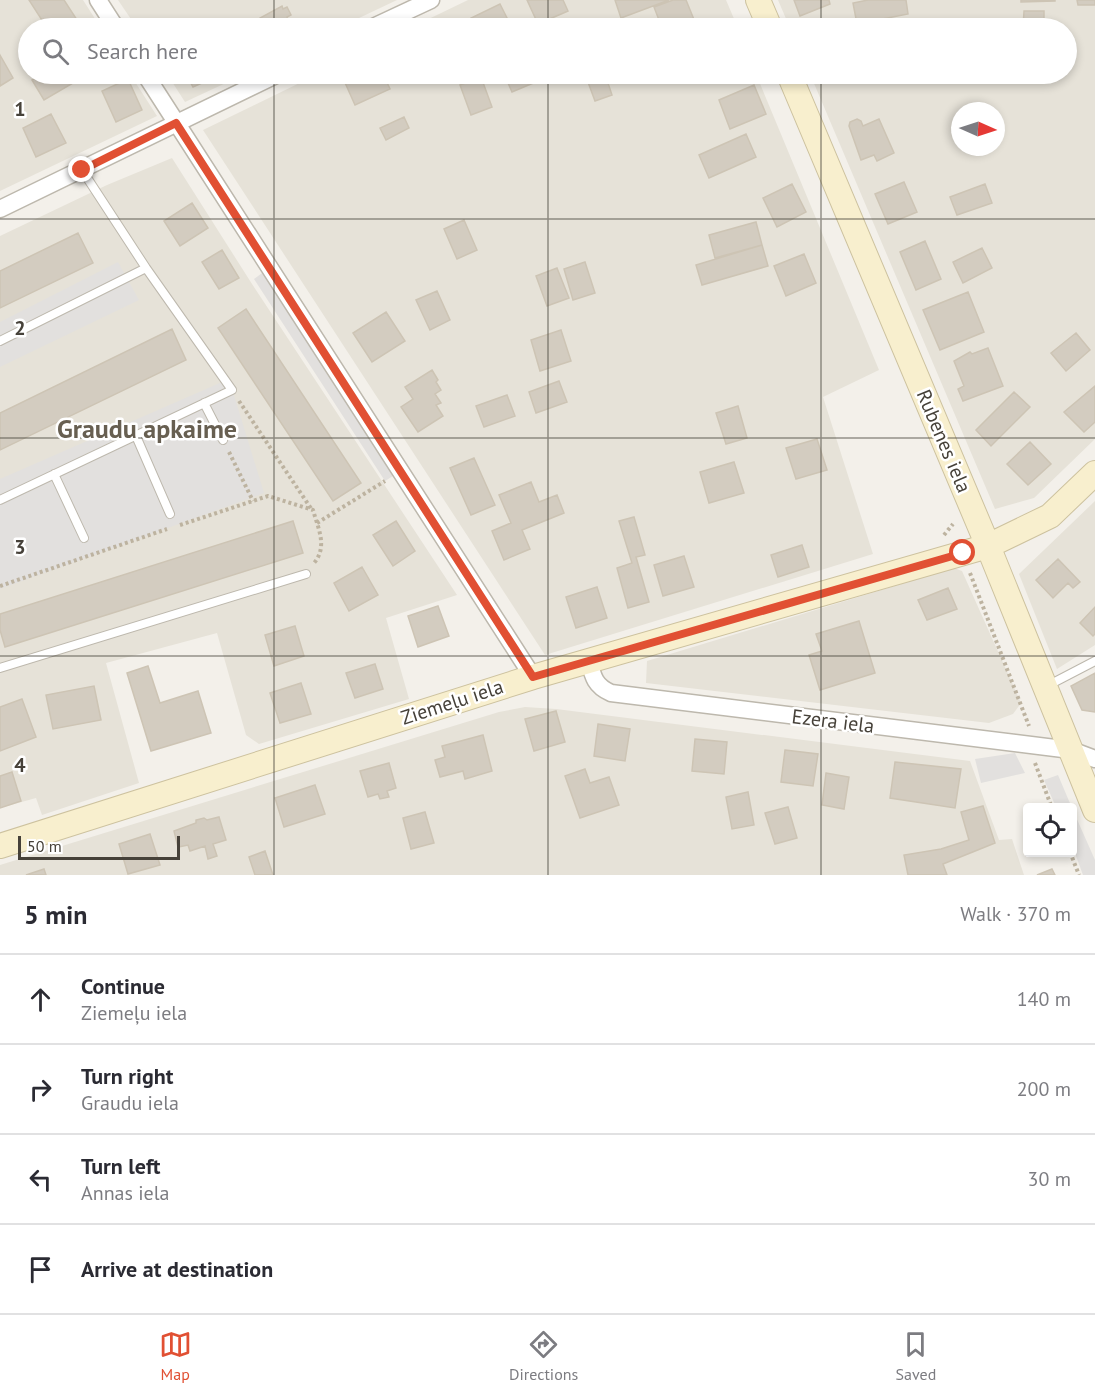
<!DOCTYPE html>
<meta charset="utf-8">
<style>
body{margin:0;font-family:"PT Sans",sans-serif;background:#f7f7f7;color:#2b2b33}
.controls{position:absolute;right:18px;bottom:18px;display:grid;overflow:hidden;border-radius:6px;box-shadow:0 3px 9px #0003}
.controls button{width:54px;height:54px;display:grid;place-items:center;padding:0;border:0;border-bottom:2px solid #e1e1e2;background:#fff;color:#2b2b33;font:30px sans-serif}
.compass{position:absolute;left:951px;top:102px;width:54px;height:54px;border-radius:50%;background:#fff;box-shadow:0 3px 9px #0003;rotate:93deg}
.scale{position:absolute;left:18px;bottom:15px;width:162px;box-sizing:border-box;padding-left:6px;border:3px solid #464139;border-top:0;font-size:16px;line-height:21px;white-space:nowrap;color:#464139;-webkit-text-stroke:4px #fff;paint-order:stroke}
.stop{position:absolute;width:18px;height:18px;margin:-14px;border:4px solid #e15033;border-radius:50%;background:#fff}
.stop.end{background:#e15033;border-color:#fff;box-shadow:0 2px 6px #0008}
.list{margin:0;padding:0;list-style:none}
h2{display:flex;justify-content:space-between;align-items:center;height:78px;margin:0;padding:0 24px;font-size:26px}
h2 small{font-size:20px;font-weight:400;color:#7c7c81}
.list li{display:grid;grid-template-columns:39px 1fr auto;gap:18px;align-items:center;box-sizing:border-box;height:90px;padding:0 24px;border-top:2px solid #e1e1e2}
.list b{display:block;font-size:22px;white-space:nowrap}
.list p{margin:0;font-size:20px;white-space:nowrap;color:#7c7c81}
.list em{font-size:20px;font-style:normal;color:#7c7c81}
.icon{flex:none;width:33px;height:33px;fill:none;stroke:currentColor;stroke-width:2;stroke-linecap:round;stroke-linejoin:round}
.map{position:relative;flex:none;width:1095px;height:875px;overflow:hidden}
.search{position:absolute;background:#fff;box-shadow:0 3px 9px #0003;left:18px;right:18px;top:18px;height:66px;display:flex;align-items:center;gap:15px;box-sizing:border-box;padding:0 21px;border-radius:33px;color:#7c7c81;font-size:22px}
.sheet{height:438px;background:#fff}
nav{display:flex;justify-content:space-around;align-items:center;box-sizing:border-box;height:84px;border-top:2px solid #e1e1e2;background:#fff;font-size:16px;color:#7c7c81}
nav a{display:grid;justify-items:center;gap:3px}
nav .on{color:#e15033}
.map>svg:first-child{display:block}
.residential{fill:#e6e2d8;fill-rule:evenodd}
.parking{fill:#e2e0de}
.building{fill:#d3ccc0;stroke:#cdc4b4;stroke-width:1.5}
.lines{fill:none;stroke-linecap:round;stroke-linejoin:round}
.lane-casing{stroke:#bdb8ad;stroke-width:10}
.street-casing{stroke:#bdb8ad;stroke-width:19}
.secondary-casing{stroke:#cdc29f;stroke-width:26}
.path{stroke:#bdb3a0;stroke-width:4;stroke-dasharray:3 3;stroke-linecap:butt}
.lane{stroke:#fff;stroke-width:8}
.street{stroke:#fff;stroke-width:16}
.secondary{stroke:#f8efce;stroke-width:24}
.route{stroke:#e15033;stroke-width:8}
.grid{fill:none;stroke:#464139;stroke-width:1.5;stroke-opacity:0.55}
.labels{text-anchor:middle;stroke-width:5;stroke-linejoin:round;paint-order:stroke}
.street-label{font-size:20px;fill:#464139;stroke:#fff}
.district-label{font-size:26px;font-weight:bold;fill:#675f51;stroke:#fff}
.grid-label{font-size:20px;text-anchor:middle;font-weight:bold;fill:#464139;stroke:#fff;stroke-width:5;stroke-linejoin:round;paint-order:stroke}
</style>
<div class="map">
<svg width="1095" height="875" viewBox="0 0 1095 875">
<rect width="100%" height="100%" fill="#f3f0ea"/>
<path class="residential" d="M 0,0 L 83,0 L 101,28 L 28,28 L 28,74 L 130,74 L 157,116 L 0,191 Z
M 118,0 L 397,0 L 338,28 L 137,28 Z
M 468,0 L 726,0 L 738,28 L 410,28 Z
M 778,0 L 1095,0 L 1095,439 L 1034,498 L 995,509 L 810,74 L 1066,74 L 1066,28 L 790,28 ZM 960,111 L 996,111 L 996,147 L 960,147 Z
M 167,74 L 245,74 L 185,102 Z
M 318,74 L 756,74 L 879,370 L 823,397 L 873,554 L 545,655 L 203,130 Z
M 172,158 L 252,284 L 457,595 L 386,618 L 409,699 L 259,744 L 246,735 L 217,633 L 106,663 L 139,783 L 42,815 L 36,798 L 0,808 L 0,236 L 107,185 Z
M 1095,501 L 1095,645 L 1057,669 L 1019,574 Z
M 954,568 L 962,571 L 1021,703 L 1013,714 L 989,723 L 646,683 L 647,661 Z
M 525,707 L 556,709 L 970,761 L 999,840 L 1012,839 L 1024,875 L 0,875 L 0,865 L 499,712 Z"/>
<path class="parking" d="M 118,262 L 139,300 L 0,367 L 0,322 Z
M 269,268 L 401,471 L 385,481 L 254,279 Z
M 229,379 L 264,493 L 0,589 L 0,479 Z
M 1015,753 L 1025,773 L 981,783 L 975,759 Z
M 1058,775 L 1072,808 L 1056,807 L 1044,780 Z
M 1072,808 L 1095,860 L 1095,875 L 1083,875 L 1073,848 Z"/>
<path class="building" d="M 29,0 L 64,0 L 81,26 L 78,28 L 47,28 Z
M 527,0 L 563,0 L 568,11 L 538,24 Z
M 615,0 L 669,0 L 621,18 Z
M 673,0 L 686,0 L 695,22 L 679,28 L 662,28 L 654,7 Z
M 794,0 L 829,0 L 830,4 L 800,16 Z
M 868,0 L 906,0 L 908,14 L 857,24 L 853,3 Z
M 1021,0 L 1055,0 L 1055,1 L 1021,2 Z
M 1077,0 L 1095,0 L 1095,5 L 1078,5 Z
M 500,4 L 512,28 L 476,28 L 471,18 Z
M 282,6 L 283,9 L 287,7 L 291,15 L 287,17 L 293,28 L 265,28 L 260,18 Z
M 1024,11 L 1044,11 L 1044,28 L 1023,28 Z
M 0,55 L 13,78 L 0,86 Z
M 43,74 L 67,74 L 73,83 L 44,100 L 32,80 Z
M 186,74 L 222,74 L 193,87 Z
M 348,74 L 383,74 L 390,89 L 355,105 L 342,76 Z
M 504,74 L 535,74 L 538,81 L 512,92 Z
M 585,74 L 605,74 L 612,95 L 595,101 Z
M 481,77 L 492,107 L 471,115 L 460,85 Z
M 128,79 L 142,110 L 116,122 L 102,91 Z
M 754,85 L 766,114 L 730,129 L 719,100 Z
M 51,114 L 66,143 L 36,157 L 23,128 Z
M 404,117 L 409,128 L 386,140 L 380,128 Z
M 857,119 L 861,121 L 863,126 L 879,119 L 894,153 L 877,161 L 874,155 L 861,160 L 849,126 L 850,122 Z
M 746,134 L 756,157 L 709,178 L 699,155 Z
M 904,182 L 917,212 L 888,224 L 875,194 Z
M 792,184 L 806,212 L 777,227 L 763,198 Z
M 985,184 L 992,203 L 957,215 L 950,197 Z
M 192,203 L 208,228 L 180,246 L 164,221 Z
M 464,220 L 477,250 L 457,259 L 444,229 Z
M 756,222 L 762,245 L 715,258 L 709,235 Z
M 78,233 L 93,263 L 0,308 L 0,271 Z
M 925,241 L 941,279 L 916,290 L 900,252 Z
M 762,245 L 768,266 L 702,285 L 696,265 Z
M 982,248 L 992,268 L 963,283 L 953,262 Z
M 222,250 L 239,278 L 219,289 L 202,262 Z
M 804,254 L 816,283 L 786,296 L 774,266 Z
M 585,262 L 595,293 L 573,300 L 564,269 Z
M 557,268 L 569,298 L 547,306 L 536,276 Z
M 437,291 L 450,320 L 430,330 L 416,300 Z
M 968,292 L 984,332 L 940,350 L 923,310 Z
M 246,309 L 361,483 L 333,501 L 218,328 Z
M 386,312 L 405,341 L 372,362 L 353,333 Z
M 172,329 L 186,360 L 0,450 L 0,413 Z
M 561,330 L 571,361 L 540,371 L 531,340 Z
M 1076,333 L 1090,350 L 1066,371 L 1051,353 Z
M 988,348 L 1003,386 L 963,401 L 958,389 L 964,386 L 954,361 L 970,352 L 972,354 Z
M 432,370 L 438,380 L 436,382 L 441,390 L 435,394 L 441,403 L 436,405 L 443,416 L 418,432 L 401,407 L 413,399 L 405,387 Z
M 559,381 L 567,402 L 536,413 L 529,392 Z
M 1095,386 L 1095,422 L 1084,432 L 1064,412 Z
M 1014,392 L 1030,407 L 991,446 L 976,430 Z
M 507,395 L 515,416 L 484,427 L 476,406 Z
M 738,406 L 747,438 L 726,444 L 716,413 Z
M 817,439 L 827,470 L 796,479 L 786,448 Z
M 1030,442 L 1051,464 L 1028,485 L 1007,464 Z
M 474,458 L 495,505 L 471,515 L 450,468 Z
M 734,462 L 744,493 L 709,503 L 700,472 Z
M 531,482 L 539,502 L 557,495 L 564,513 L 522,530 L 530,549 L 504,560 L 492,531 L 511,523 L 499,495 Z
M 634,517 L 645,555 L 636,557 L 649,602 L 628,608 L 617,568 L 632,563 L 619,521 Z
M 293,521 L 303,553 L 5,647 L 0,630 L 0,614 Z
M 396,521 L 415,551 L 393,566 L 373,535 Z
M 802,545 L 809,567 L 778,577 L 771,555 Z
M 684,556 L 694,587 L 663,596 L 654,565 Z
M 1058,559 L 1080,582 L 1073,588 L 1068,583 L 1053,598 L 1036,580 Z
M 362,567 L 378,595 L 349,611 L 334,583 Z
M 597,587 L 607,618 L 576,628 L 566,597 Z
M 948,588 L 957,609 L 927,620 L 918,600 Z
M 438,606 L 449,636 L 418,647 L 408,616 Z
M 1095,607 L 1095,634 L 1093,636 L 1080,623 Z
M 859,621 L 875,673 L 820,690 L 809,655 L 822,651 L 816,634 Z
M 295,626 L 304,656 L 274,666 L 265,635 Z
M 375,664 L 383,689 L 355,698 L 346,673 Z
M 148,666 L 160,703 L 198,691 L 211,733 L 151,751 L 127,673 Z
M 1095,673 L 1095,712 L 1082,710 L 1071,686 Z
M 301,683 L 311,714 L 280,723 L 270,693 Z
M 94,686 L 101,720 L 53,729 L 46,695 Z
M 22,699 L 36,737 L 0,751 L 0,707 Z
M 556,711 L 565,742 L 534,751 L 525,719 Z
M 598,724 L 630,729 L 625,761 L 594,756 Z
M 483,735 L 492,771 L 465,779 L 463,771 L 440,777 L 435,760 L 445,757 L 442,746 Z
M 695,739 L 727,742 L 724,774 L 692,771 Z
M 785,750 L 818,754 L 813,786 L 781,782 Z
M 895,762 L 961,769 L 955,808 L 890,798 Z
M 389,763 L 396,788 L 387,791 L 389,797 L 380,799 L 378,794 L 368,797 L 360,771 Z
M 585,769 L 590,783 L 609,777 L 619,805 L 580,818 L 565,776 Z
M 12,772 L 21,801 L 0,808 L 0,776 Z
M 826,773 L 849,777 L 844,809 L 822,805 Z
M 315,785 L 325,814 L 284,827 L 275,798 Z
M 748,792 L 754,825 L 732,829 L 726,797 Z
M 983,806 L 995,843 L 943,864 L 947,875 L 908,875 L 904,855 L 941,849 L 969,840 L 961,812 Z
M 788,807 L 797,838 L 775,844 L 765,813 Z
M 425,812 L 434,843 L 411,849 L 403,818 Z
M 219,817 L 226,840 L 213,844 L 217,856 L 208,859 L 205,846 L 190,851 L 188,845 L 178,847 L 174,831 L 196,823 L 196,820 L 204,818 L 207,820 Z
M 150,834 L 160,865 L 128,874 L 119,844 Z
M 265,851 L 273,875 L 255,875 L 249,857 Z
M 44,869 L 46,875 L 26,875 Z
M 1052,869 L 1055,875 L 1037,875 Z"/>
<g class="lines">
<g class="lane-casing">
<path id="lane" d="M 0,341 L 146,268
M 204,403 L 223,440
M 136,436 L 170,514
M 54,474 L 84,538
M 0,500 L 232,390 L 146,268 L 82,170
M 0,668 L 306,574
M 1047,686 L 1095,661"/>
</g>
<g class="street-casing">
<path id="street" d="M 98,0 L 116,28
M 371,28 L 431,0
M 145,74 L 533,677
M 0,209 L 278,74
M 589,661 C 593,677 595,686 611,693 L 1071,750 L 1095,759"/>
</g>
<g class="secondary-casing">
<path id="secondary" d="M 758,0 L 770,28
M 789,74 L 988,546 L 1095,810
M 0,846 L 533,677 L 988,546 L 1050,516 L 1095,473"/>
</g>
<path class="path" d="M 239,401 L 312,510
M 229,452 L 253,501
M 317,523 L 385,481
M 180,525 L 268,496 L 313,510 C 318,528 328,547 314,563
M 944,535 L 953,524
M 970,573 L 1029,726
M 0,586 L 167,529
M 1035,763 L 1052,808
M 1070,852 L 1079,875"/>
<use href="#lane" class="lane"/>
<use href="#street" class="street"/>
<use href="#secondary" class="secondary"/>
</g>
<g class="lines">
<path class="route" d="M 82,170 L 176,123 L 533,677 L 963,553"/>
</g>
<path class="grid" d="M 274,0 L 274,28M 548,0 L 548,28M 821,0 L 821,28M 274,74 L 274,875M 548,74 L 548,875M 821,74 L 821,875M 0,219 L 1095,219M 0,438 L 1095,438M 0,656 L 1095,656"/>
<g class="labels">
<g class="street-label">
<text transform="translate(944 441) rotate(67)" y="7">Rubenes iela</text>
<text transform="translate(452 702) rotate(-18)" y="7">Ziemeļu iela</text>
<text transform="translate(833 721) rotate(7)" y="7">Ezera iela</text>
</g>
<g class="district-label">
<text x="147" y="438">Graudu apkaime</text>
</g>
</g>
<g class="grid-label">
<text x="20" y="116">1</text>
<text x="20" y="335">2</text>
<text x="20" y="554">3</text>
<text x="20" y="772">4</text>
</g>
</svg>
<div class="controls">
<button><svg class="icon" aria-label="locate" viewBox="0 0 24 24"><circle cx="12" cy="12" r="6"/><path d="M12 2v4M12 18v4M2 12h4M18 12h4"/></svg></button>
</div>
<svg class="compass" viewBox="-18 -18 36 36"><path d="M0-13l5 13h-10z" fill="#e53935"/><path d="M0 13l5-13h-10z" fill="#7c7c81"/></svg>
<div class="scale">50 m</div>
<div class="stop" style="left:963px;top:553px"></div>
<div class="stop end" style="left:82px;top:170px"></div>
<div class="search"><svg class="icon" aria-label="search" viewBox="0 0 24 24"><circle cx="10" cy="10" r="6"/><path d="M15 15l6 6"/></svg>Search here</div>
</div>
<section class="sheet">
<h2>5 min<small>Walk · 370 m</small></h2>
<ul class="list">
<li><svg class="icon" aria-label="ahead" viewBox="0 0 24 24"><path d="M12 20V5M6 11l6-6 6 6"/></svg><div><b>Continue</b><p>Ziemeļu iela</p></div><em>140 m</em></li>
<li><svg class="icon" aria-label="right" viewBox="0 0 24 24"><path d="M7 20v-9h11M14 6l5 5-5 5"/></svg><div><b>Turn right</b><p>Graudu iela</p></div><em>200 m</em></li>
<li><svg class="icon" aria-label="left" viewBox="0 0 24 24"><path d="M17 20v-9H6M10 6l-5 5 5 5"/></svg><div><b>Turn left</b><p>Annas iela</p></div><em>30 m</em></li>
<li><svg class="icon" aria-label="arrive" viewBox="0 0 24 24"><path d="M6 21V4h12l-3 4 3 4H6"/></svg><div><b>Arrive at destination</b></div></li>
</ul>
</section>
<nav>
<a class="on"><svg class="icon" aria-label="map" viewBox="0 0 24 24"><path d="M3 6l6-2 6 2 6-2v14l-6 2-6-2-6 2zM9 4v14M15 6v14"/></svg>Map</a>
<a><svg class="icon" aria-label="directions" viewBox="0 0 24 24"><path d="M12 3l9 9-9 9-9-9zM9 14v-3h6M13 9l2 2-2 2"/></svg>Directions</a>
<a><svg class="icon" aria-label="saved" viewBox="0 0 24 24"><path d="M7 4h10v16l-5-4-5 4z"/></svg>Saved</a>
</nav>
